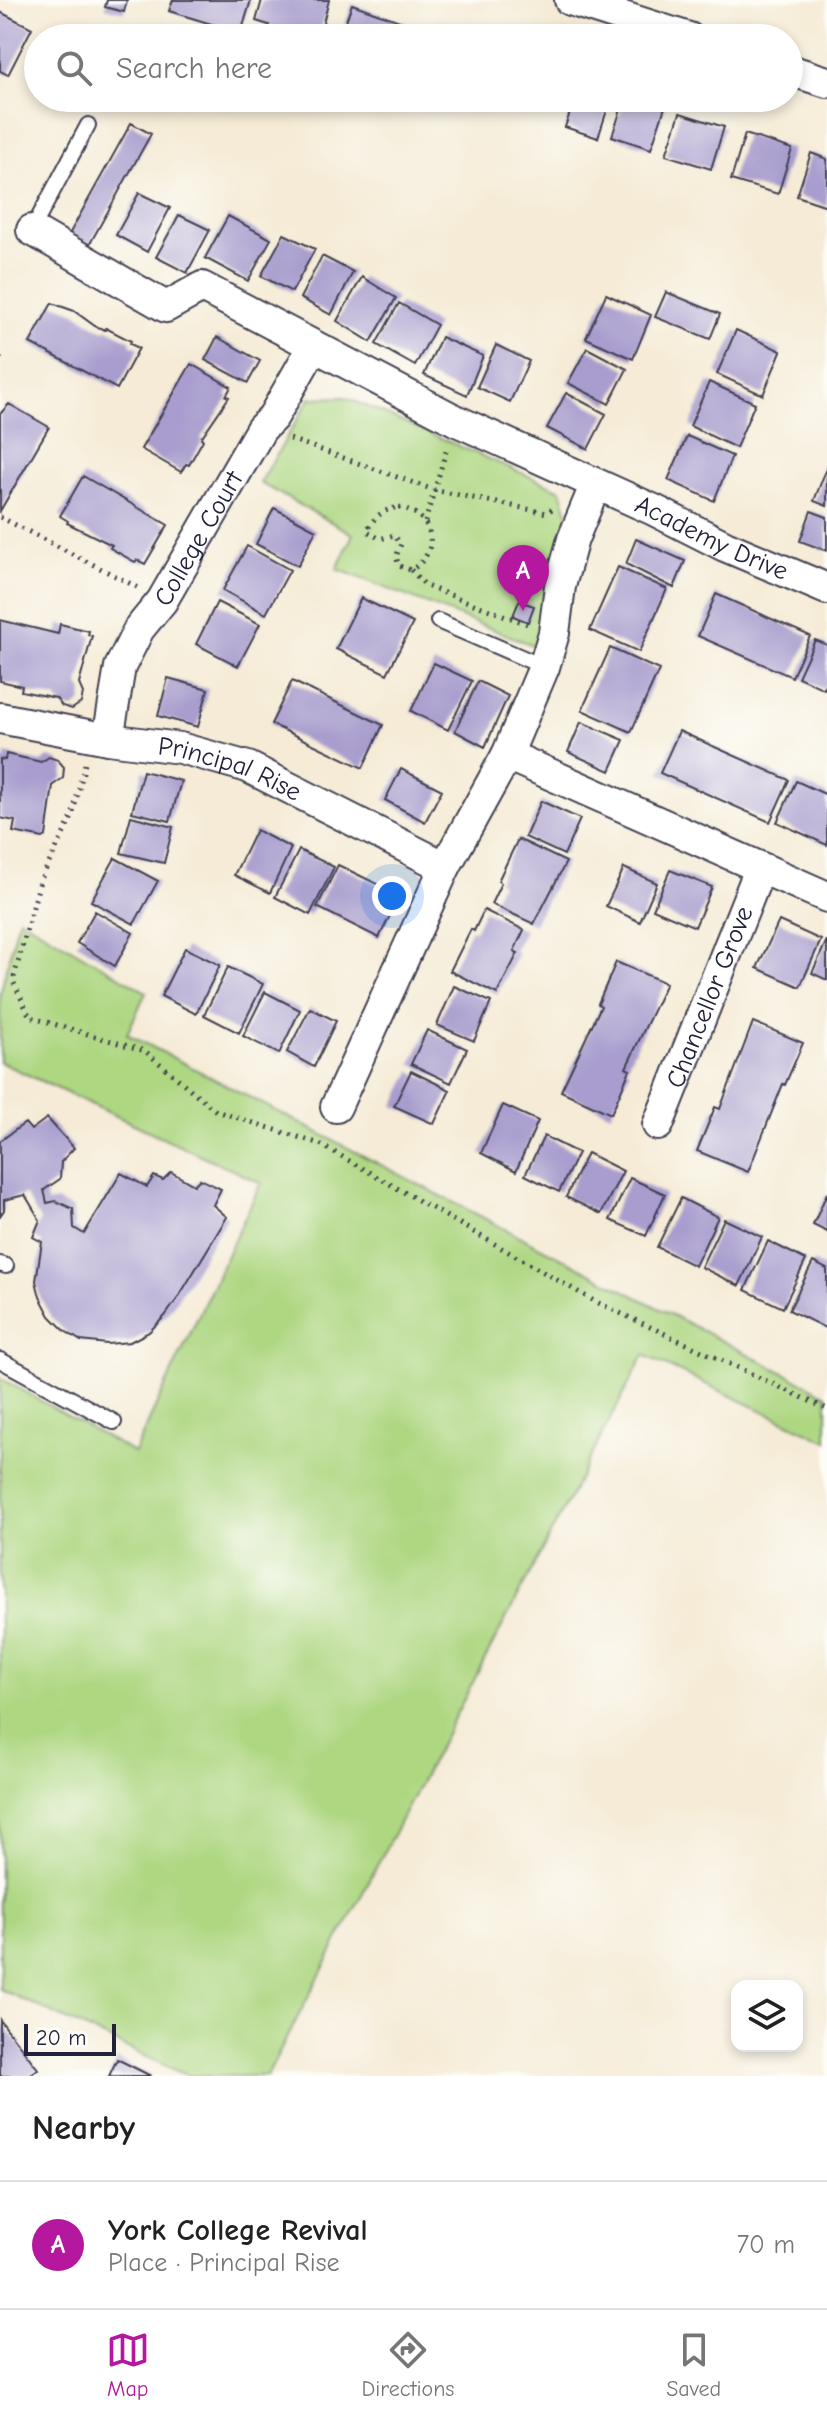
<!DOCTYPE html>
<meta charset="utf-8">
<style>
body{margin:0;font-family:"Comic Neue",sans-serif;background:#f6f6f6;color:#222}
.controls{position:absolute;right:24px;bottom:24px;display:grid;overflow:hidden;border-radius:16px;box-shadow:0 4px 12px #0003}
.controls button{width:72px;height:72px;display:grid;place-items:center;padding:0;border:0;border-bottom:2px solid #e0e0e0;background:#fff;color:#222;font:40px sans-serif}
.scale{position:absolute;left:24px;bottom:20px;width:92px;box-sizing:border-box;padding-left:8px;border:4px solid #22223b;border-top:0;font-size:22px;line-height:28px;white-space:nowrap;color:#22223b;-webkit-text-stroke:6px #fdfcf7;paint-order:stroke}
.you{position:absolute;left:392px;top:896px;width:28px;height:28px;margin:-20px;border:6px solid #fff;border-radius:50%;background:#1a73e8;box-shadow:0 0 0 12px #1a73e833}
.badge{display:grid;place-items:center;width:52px;height:52px;border-radius:50%;background:#b5179e;color:#fff;font-size:26px;font-weight:700}
.pin{position:absolute;translate:-50% -66px;filter:drop-shadow(0 2px 4px #0008)}
.pin::after{content:'';position:absolute;top:42px;width:28px;height:24px;background:inherit;clip-path:polygon(0 0,100% 0,50% 100%)}
.list{margin:0;padding:0;list-style:none}
h2{display:flex;justify-content:space-between;align-items:center;height:104px;margin:0;padding:0 32px;font-size:34px}
h2 small{font-size:26px;font-weight:400;color:#767676}
.list li{display:grid;grid-template-columns:52px 1fr auto;gap:24px;align-items:center;box-sizing:border-box;height:128px;padding:0 32px;border-top:2px solid #e0e0e0}
.list b{display:block;font-size:30px;white-space:nowrap}
.list p{margin:0;font-size:26px;white-space:nowrap;color:#767676}
.list em{font-size:26px;font-style:normal;color:#767676}
.icon{flex:none;width:44px;height:44px;fill:none;stroke:currentColor;stroke-width:2;stroke-linecap:round;stroke-linejoin:round}
.map{position:relative;flex:none;width:827px;height:2076px;overflow:hidden}
.search{position:absolute;background:#fff;box-shadow:0 4px 12px #0003;left:24px;right:24px;top:24px;height:88px;display:flex;align-items:center;gap:20px;box-sizing:border-box;padding:0 28px;border-radius:44px;color:#767676;font-size:30px}
.sheet{height:232px;background:#fff}
nav{display:flex;justify-content:space-around;align-items:center;box-sizing:border-box;height:112px;border-top:2px solid #e0e0e0;background:#fff;font-size:22px;color:#767676}
nav a{display:grid;justify-items:center;gap:4px}
nav .on{color:#b5179e}
.map>svg:first-child{display:block}
.green{fill:#aed782;stroke:#687c5e;stroke-width:2}
.building{fill:#a89dce}
.lines{fill:none;stroke-linecap:round;stroke-linejoin:round}
.lane-casing{stroke:#424052;stroke-width:18}
.street-casing{stroke:#424052;stroke-width:34}
.path{stroke:#424052;stroke-width:5;stroke-dasharray:2 6;stroke-linecap:butt}
.lane{stroke:#fff;stroke-width:14}
.street{stroke:#fff;stroke-width:30}
.labels{text-anchor:middle;stroke-width:6;stroke-linejoin:round;paint-order:stroke}
.street-label{font-size:26px;fill:#22223b;stroke:#fdfcf7}
</style>
<div class="map">
<svg width="827" height="2076" viewBox="0 0 827 2076">
<rect width="100%" height="100%" fill="#fdfcf7"/>
<filter id="ink" filterUnits="userSpaceOnUse"><feTurbulence type="fractalNoise" baseFrequency=".0125" numOctaves="2"/><feDisplacementMap in="SourceGraphic" scale="16" xChannelSelector="R" yChannelSelector="G"/><feConvolveMatrix kernelMatrix="1 2 1 2 8 2 1 2 1" color-interpolation-filters="sRGB"/></filter>
<filter id="wash" filterUnits="userSpaceOnUse"><feTurbulence type="fractalNoise" baseFrequency=".006" numOctaves="4" result="noise"/><feDisplacementMap in="SourceGraphic" scale="32" xChannelSelector="R" yChannelSelector="G"/><feGaussianBlur stdDeviation="1.8" result="paint"/><feColorMatrix in="noise" values="0 0 0 0 0 0 0 0 0 0 0 0 0 0 0 0 0 1.4 0 .05"/><feComposite in="paint" operator="in"/></filter>
<g filter="url(#wash)">
<rect width="100%" height="100%" fill="#f5ebd6"/>
<path class="green" d="M 345,397 L 561,490 L 568,513 L 543,649 L 337,569 L 353,534 L 260,483 L 310,398 Z
M 19,918 L 146,992 L 127,1034 L 827,1395 L 827,1441 L 644,1355 L 267,2076 L 188,2076 L 0,1989 L 0,1378 L 134,1453 L 261,1183 L 0,1062 L 0,994 Z"/>
<g id="blocks">
<path class="building" d="M 107,0 L 127,0 L 124,12 L 105,7 Z
M 173,0 L 251,0 L 241,33 L 169,11 Z
M 262,0 L 329,0 L 319,38 L 265,37 L 269,25 L 256,21 Z
M 352,4 L 408,24 L 403,38 L 340,38 Z
M 0,12 L 32,28 L 8,75 L 0,71 Z
M 575,98 L 611,98 L 598,138 L 565,127 Z
M 625,98 L 657,98 L 667,101 L 651,149 L 612,136 Z
M 680,113 L 724,127 L 711,169 L 666,155 Z
M 131,123 L 151,134 L 87,249 L 67,238 Z
M 745,134 L 792,149 L 778,194 L 731,180 Z
M 811,153 L 827,159 L 827,206 L 797,196 Z
M 139,193 L 170,208 L 147,252 L 116,235 Z
M 179,215 L 210,230 L 187,273 L 156,257 Z
M 228,216 L 271,239 L 248,281 L 205,258 Z
M 284,234 L 315,249 L 292,292 L 261,276 Z
M 322,256 L 353,272 L 331,315 L 300,298 Z
M 362,277 L 396,298 L 371,342 L 337,321 Z
M 666,292 L 720,314 L 710,339 L 655,317 Z
M 606,294 L 651,315 L 633,359 L 586,338 Z
M 52,303 L 74,311 L 95,326 L 105,330 L 106,328 L 131,341 L 130,344 L 139,348 L 117,389 L 30,343 Z
M 399,303 L 437,325 L 415,366 L 376,344 Z
M 736,330 L 781,351 L 763,395 L 717,374 Z
M 217,337 L 260,361 L 248,383 L 205,360 Z
M 441,337 L 483,356 L 467,395 L 424,375 Z
M 496,345 L 529,361 L 510,402 L 477,387 Z
M 587,348 L 627,369 L 609,404 L 568,383 Z
M 191,364 L 231,387 L 226,396 L 229,397 L 201,438 L 203,440 L 189,465 L 186,464 L 181,472 L 141,449 Z
M 709,382 L 755,403 L 736,448 L 690,426 Z
M 566,393 L 606,414 L 588,449 L 547,428 Z
M 9,404 L 49,427 L 0,511 L 0,414 Z
M 687,436 L 732,456 L 714,501 L 668,480 Z
M 827,467 L 827,506 L 814,501 Z
M 83,476 L 168,525 L 145,564 L 137,560 L 135,562 L 110,548 L 112,545 L 67,523 L 68,521 L 60,516 Z
M 274,508 L 316,530 L 298,566 L 256,544 Z
M 811,511 L 827,517 L 827,551 L 800,541 Z
M 636,539 L 685,561 L 674,588 L 626,564 Z
M 247,546 L 290,570 L 266,614 L 223,590 Z
M 618,567 L 667,589 L 639,652 L 590,630 Z
M 716,594 L 810,636 L 792,677 L 698,636 Z
M 361,598 L 413,623 L 387,674 L 336,649 Z
M 519,601 L 534,606 L 528,622 L 513,616 Z
M 217,602 L 260,624 L 238,666 L 196,644 Z
M 0,620 L 58,634 L 60,624 L 89,631 L 88,635 L 92,636 L 79,684 L 83,693 L 81,703 L 72,709 L 62,706 L 56,698 L 21,691 L 22,686 L 0,681 Z
M 815,640 L 827,645 L 827,681 L 824,689 L 798,677 Z
M 610,648 L 659,670 L 631,732 L 582,710 Z
M 434,663 L 472,681 L 448,730 L 411,711 Z
M 168,678 L 208,689 L 198,727 L 158,716 Z
M 292,681 L 383,725 L 363,768 L 271,724 Z
M 478,681 L 508,696 L 485,747 L 455,731 Z
M 581,722 L 624,740 L 610,771 L 568,752 Z
M 679,731 L 789,780 L 770,822 L 660,773 Z
M 6,754 L 41,762 L 49,757 L 58,760 L 64,767 L 63,778 L 53,785 L 46,836 L 43,838 L 13,832 L 15,821 L 0,818 L 0,759 L 5,760 Z
M 401,769 L 442,790 L 425,822 L 385,800 Z
M 143,771 L 181,781 L 170,821 L 132,812 Z
M 796,781 L 827,795 L 827,845 L 777,822 Z
M 541,801 L 580,819 L 564,855 L 525,837 Z
M 131,816 L 173,827 L 164,863 L 121,853 Z
M 256,830 L 291,848 L 270,893 L 234,875 Z
M 518,839 L 566,862 L 534,924 L 491,904 L 501,883 L 498,881 Z
M 299,850 L 334,867 L 310,915 L 275,897 Z
M 115,858 L 158,881 L 134,924 L 91,901 Z
M 338,865 L 400,895 L 379,938 L 317,907 Z
M 624,868 L 657,883 L 640,922 L 606,906 Z
M 670,870 L 712,887 L 695,927 L 653,909 Z
M 484,910 L 524,930 L 514,951 L 518,953 L 497,994 L 450,971 L 471,929 L 474,931 Z
M 95,911 L 133,933 L 115,966 L 77,943 Z
M 779,921 L 821,940 L 800,987 L 757,968 Z
M 827,940 L 827,980 L 812,973 Z
M 185,948 L 220,965 L 196,1014 L 161,996 Z
M 616,962 L 666,983 L 626,1068 L 630,1070 L 611,1114 L 561,1091 L 601,1006 L 598,1004 Z
M 228,967 L 263,984 L 239,1033 L 204,1015 Z
M 454,986 L 491,1002 L 474,1041 L 437,1025 Z
M 265,992 L 300,1010 L 279,1054 L 243,1036 Z
M 310,1008 L 336,1021 L 314,1067 L 287,1052 Z
M 753,1022 L 803,1043 L 785,1085 L 783,1084 L 748,1172 L 697,1151 L 715,1107 L 720,1109 Z
M 427,1030 L 467,1049 L 451,1083 L 411,1064 Z
M 411,1071 L 450,1090 L 434,1124 L 394,1106 Z
M 503,1105 L 538,1121 L 516,1171 L 481,1153 Z
M 47,1118 L 74,1148 L 61,1162 L 60,1179 L 44,1190 L 47,1203 L 56,1201 L 73,1209 L 74,1228 L 84,1234 L 121,1173 L 147,1187 L 154,1176 L 163,1180 L 171,1172 L 194,1185 L 200,1179 L 221,1189 L 213,1205 L 227,1217 L 178,1298 L 165,1316 L 149,1332 L 130,1342 L 107,1344 L 81,1341 L 65,1331 L 50,1316 L 40,1297 L 36,1281 L 42,1242 L 33,1237 L 40,1220 L 25,1195 L 4,1200 L 4,1210 L 0,1216 L 0,1141 L 25,1123 L 31,1130 Z
M 544,1136 L 578,1153 L 559,1192 L 525,1175 Z
M 587,1153 L 623,1171 L 601,1214 L 566,1197 Z
M 630,1178 L 665,1194 L 646,1236 L 610,1220 Z
M 827,1193 L 827,1232 L 813,1225 Z
M 681,1198 L 718,1217 L 695,1266 L 657,1247 Z
M 724,1219 L 762,1237 L 739,1286 L 701,1267 Z
M 768,1241 L 806,1260 L 783,1308 L 745,1290 Z
M 813,1262 L 827,1269 L 827,1329 L 789,1310 Z
M 0,2020 L 38,2069 L 28,2076 L 0,2076 Z
M 117,2059 L 151,2076 L 109,2076 Z"/>
</g>
</g>
<g filter="url(#ink)">
<use href="#blocks" fill-opacity="0" stroke="#424052" stroke-width="2"/>
<g class="lines">
<g class="lane-casing">
<path id="lane" d="M 32,230 L 88,125
M 438,621 L 544,667
M 0,1264 L 6,1266
M 0,1360 L 114,1422"/>
</g>
<g class="street-casing">
<g id="street">
<path d="M 570,0 L 689,38"/>
<path d="M 789,70 L 827,82"/>
<path id="s1" d="M 32,230 L 166,307 L 202,287 L 455,420 L 654,510 L 725,546 L 827,589"/>
<path id="s2" d="M 0,718 L 108,739 L 180,748 L 248,767 L 445,867 L 507,755 L 544,667 L 554,633 L 560,586 L 573,539 L 595,486"/>
<path id="s3" d="M 108,739 L 120,667 L 139,629 L 162,601 L 261,429 L 273,417 L 313,347"/>
<path d="M 507,755 L 827,897"/>
<path d="M 336,1107 L 445,867"/>
<path id="s4" d="M 658,1125 L 760,869"/>
</g>
</g>
<path class="path" d="M 0,357 L 0,365
M 290,439 L 434,490 L 547,513 L 552,509
M 399,507 C 434,514 442,552 411,570 L 399,566 L 396,557 L 401,544 L 394,535 L 380,539 L 367,531 C 374,516 383,510 399,507 Z
M 0,517 L 137,587
M 425,522 L 447,448
M 411,570 L 426,586 L 527,624
M 85,764 L 72,817 L 40,881 L 13,981 L 30,1017 L 145,1051 L 216,1111 L 320,1144 L 594,1301 L 827,1409"/>
<use href="#lane" class="lane"/>
<use href="#street" class="street"/>
</g>
</g>
<g class="labels">
<g class="street-label">
<text dy="9" stroke="none"><textPath href="#s1" startOffset="764">Academy Drive</textPath></text>
<text dy="9" stroke="none"><textPath href="#s3" startOffset="224">College Court</textPath></text>
<text dy="9" stroke="none"><textPath href="#s2" startOffset="236">Principal Rise</textPath></text>
<text dy="9" stroke="none"><textPath href="#s4" startOffset="138">Chancellor Grove</textPath></text>
</g>
</g>
</svg>
<div class="controls">
<button><svg class="icon" aria-label="layers" viewBox="0 0 24 24"><path d="M12 4l9 5-9 5-9-5zM3 14l9 5 9-5"/></svg></button>
</div>
<div class="scale">20 m</div>
<div class="you"></div>
<div class="pin badge" style="left:523px;top:611px">A</div>
<div class="search"><svg class="icon" aria-label="search" viewBox="0 0 24 24"><circle cx="10" cy="10" r="6"/><path d="M15 15l6 6"/></svg>Search here</div>
</div>
<section class="sheet">
<h2>Nearby<small></small></h2>
<ul class="list">
<li><span class="badge">A</span><div><b>York College Revival</b><p>Place · Principal Rise</p></div><em>70 m</em></li>
</ul>
</section>
<nav>
<a class="on"><svg class="icon" aria-label="map" viewBox="0 0 24 24"><path d="M3 6l6-2 6 2 6-2v14l-6 2-6-2-6 2zM9 4v14M15 6v14"/></svg>Map</a>
<a><svg class="icon" aria-label="directions" viewBox="0 0 24 24"><path d="M12 3l9 9-9 9-9-9zM9 14v-3h6M13 9l2 2-2 2"/></svg>Directions</a>
<a><svg class="icon" aria-label="saved" viewBox="0 0 24 24"><path d="M7 4h10v16l-5-4-5 4z"/></svg>Saved</a>
</nav>
